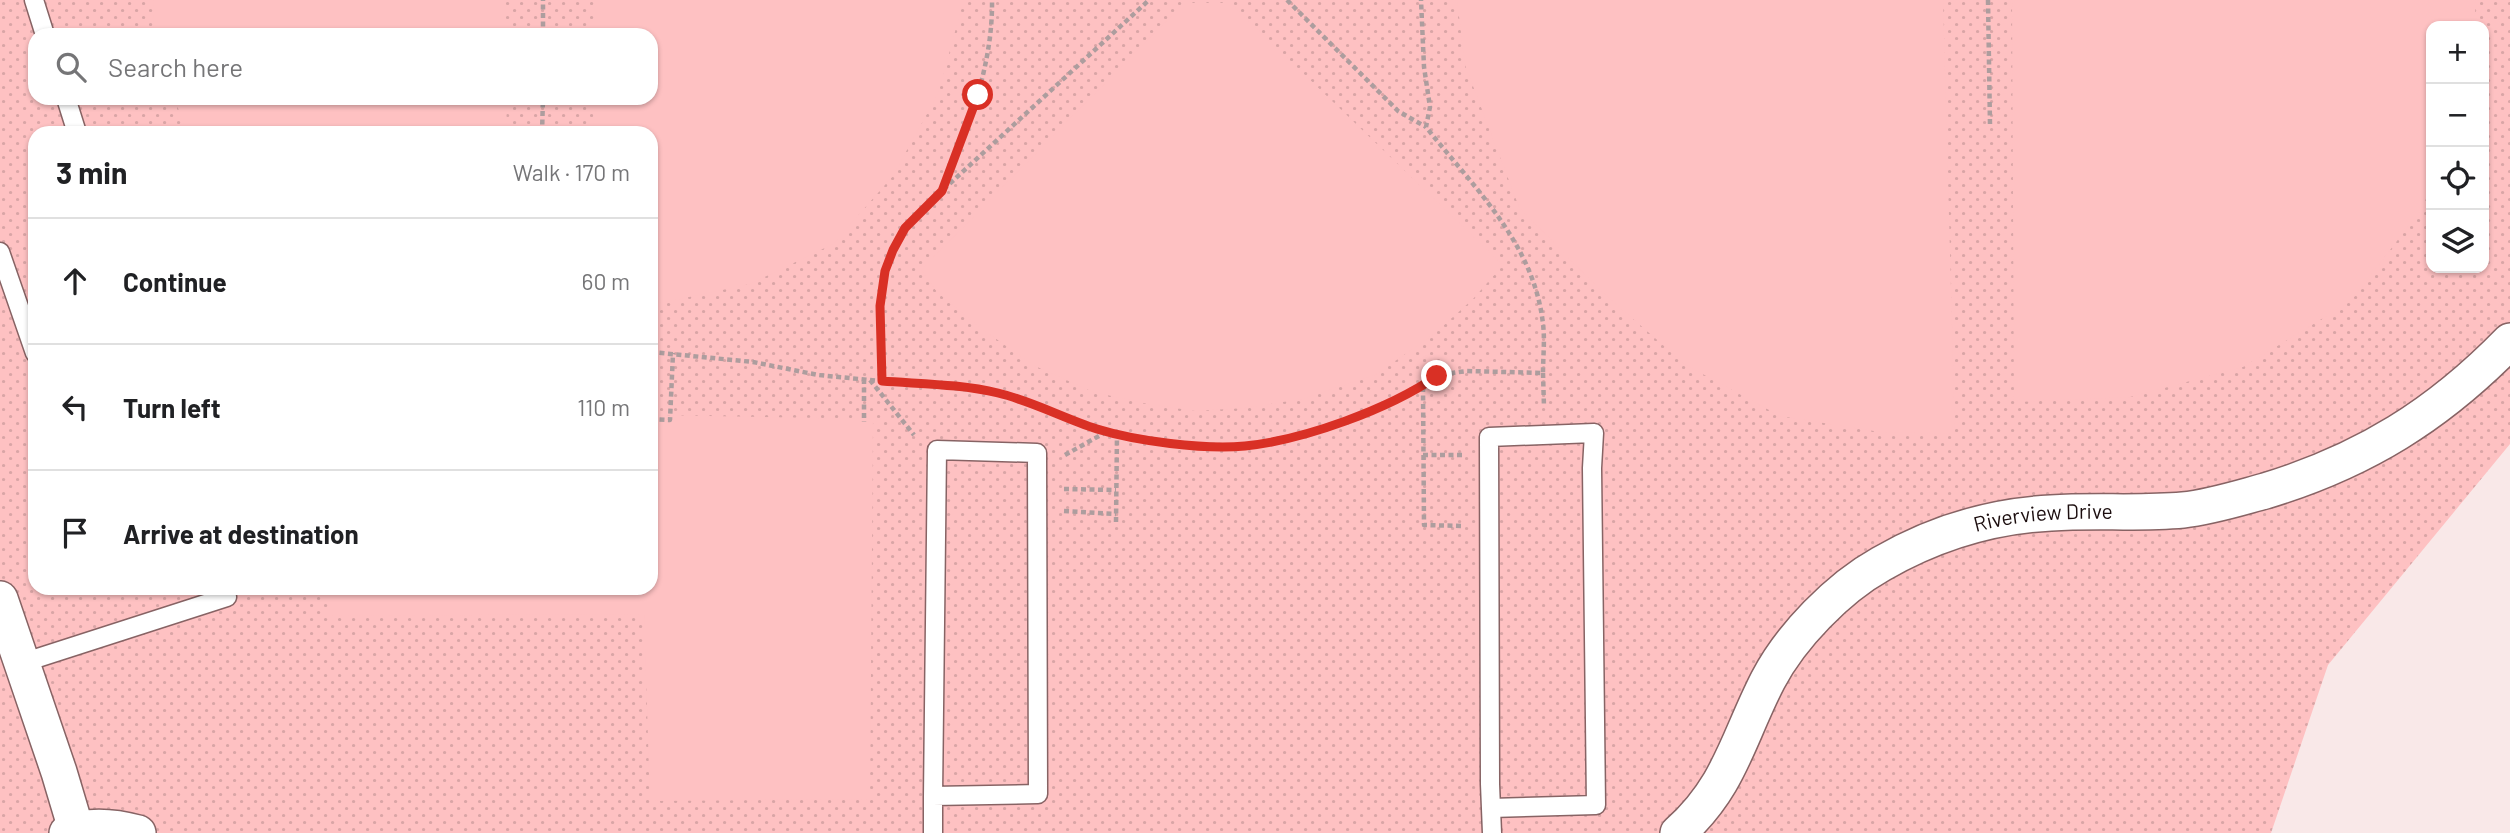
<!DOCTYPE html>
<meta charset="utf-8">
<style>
body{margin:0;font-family:Barlow,sans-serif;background:#f2f2f2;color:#202124}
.controls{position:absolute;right:21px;top:21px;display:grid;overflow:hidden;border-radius:14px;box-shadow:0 2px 5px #0004}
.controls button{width:63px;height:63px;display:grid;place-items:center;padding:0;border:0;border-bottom:2px solid #e0e0e0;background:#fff;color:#202124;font:35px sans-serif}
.stop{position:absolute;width:21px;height:21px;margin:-16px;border:5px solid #d93025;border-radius:50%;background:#fff}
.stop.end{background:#d93025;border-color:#fff;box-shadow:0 2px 7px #0008}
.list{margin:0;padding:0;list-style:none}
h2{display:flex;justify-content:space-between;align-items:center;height:91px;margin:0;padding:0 28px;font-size:30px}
h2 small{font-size:23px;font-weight:400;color:#757577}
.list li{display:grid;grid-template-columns:46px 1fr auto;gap:21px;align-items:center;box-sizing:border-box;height:126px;padding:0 28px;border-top:2px solid #e0e0e0}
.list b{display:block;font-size:26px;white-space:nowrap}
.list em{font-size:23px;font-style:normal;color:#757577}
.icon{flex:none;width:38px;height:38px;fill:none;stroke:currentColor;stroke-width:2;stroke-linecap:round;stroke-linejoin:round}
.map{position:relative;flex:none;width:2510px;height:833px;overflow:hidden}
.search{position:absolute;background:#fff;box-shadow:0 2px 5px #0004;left:28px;top:28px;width:630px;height:77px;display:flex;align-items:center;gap:18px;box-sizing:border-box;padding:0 24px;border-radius:21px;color:#757577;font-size:26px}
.panel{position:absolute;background:#fff;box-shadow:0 2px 5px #0004;left:28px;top:126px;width:630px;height:469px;border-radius:21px}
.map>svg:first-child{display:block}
.park{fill:url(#park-dots);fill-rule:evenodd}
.pitch{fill:#fec1c2}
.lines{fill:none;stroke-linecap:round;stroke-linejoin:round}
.service-casing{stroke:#876364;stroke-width:21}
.minor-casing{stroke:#876364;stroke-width:38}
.path{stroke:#ad9d9e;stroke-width:4.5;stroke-dasharray:5 3.5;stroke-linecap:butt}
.service{stroke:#fff;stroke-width:18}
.minor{stroke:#fff;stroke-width:35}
.route{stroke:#d93025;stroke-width:9}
.labels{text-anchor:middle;stroke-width:6;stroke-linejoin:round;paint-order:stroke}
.street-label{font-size:21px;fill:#1b0d0e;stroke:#fafafa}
</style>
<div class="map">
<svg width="2510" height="833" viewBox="0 0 2510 833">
<defs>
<pattern id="park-dots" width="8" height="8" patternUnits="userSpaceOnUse" patternTransform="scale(1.75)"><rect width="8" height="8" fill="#fec1c2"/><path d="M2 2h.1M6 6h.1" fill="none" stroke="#d9a5a6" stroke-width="1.8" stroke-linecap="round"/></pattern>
</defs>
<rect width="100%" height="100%" fill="#f9e8e8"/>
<path class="park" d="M 0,0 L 2510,0 L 2510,444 L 2328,665 L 2271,833 L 0,833 ZM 2431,26 L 2484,26 L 2484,268 L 2431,268 ZM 35,35 L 651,35 L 651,98 L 35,98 ZM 35,133 L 651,133 L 651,588 L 35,588 Z"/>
<path class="pitch" d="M 154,0 L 504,0 L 504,35 L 155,35 L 153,27 Z
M 595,0 L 962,0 L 962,6 L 938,94 L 892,177 L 833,244 L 750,284 L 661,303 L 651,302 L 651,133 L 593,133 L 594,98 L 651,98 L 651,35 L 595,35 Z
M 1457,0 L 1943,0 L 1955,434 L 1880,432 L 1780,416 L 1686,365 L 1602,292 L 1519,207 L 1465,65 Z
M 2012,0 L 2476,0 L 2474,26 L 2431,26 L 2431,184 L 2423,207 L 2351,301 L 2243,367 L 2130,397 L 2014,402 Z
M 1184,3 L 1230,3 L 1503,265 L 1473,299 L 1434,334 L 1375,375 L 1302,399 L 1245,408 L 1195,411 L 1148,404 L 1093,392 L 1035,366 L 979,327 L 937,292 L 921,270 Z
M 175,98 L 506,98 L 507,133 L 189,133 L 182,121 Z
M 651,415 L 873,419 L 870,799 L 650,801 L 644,614 L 330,616 L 330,588 L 651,588 Z"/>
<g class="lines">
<g class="service-casing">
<path id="service" d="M 34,0 L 45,35
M 66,98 L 77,133
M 0,252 L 35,353
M 22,663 L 227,597 L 224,588
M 933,796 L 1038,794 L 1037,453 L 937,450 L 933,796 L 933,833
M 1491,808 L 1596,805 L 1592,468 L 1594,433 L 1489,437 L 1490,784 L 1492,833"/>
</g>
<g class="minor-casing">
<g id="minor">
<path d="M 0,599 L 59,772 L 76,829"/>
<path d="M 67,833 C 89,824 116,827 138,833"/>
<path id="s1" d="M 1678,833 C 1730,787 1738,738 1768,680 C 1791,636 1838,588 1881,564 C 1933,534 1991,516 2051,513 C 2095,510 2139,514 2183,510 C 2211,507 2239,498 2265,491 C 2364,461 2438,415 2510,341"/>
</g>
</g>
<path class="path" d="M 1287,0 L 1398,111 L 1426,127
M 1988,0 L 1990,125
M 543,35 L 543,0
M 542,133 L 543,98
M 944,187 C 968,127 993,66 992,0
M 651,352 L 753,362 L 818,375 L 994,392 L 1025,400 L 1097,429 L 1117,434 L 1187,444 L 1244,446 L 1302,434 L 1366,413 L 1418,389 L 1437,375 L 1467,371 L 1543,373 C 1543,357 1545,340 1543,324 C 1534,243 1474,188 1426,127 L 1430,107 L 1424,67 L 1421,0
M 1543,373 L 1544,407
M 864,379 L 864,422
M 870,380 L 914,435
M 882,381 C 880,329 873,273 905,228 C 912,218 923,210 931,201 L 1149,0
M 1423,387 L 1424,525 L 1463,526
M 651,419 L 670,420 L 673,353
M 1065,455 L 1106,432
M 1423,455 L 1464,455
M 1064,489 L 1116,490
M 1064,511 L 1116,514
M 1116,522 L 1117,434"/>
<use href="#service" class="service"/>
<use href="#minor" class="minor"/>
</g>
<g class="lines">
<path class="route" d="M 978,95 L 942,191 L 905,228 L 893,250 L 885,271 L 880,306 L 882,381 C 920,384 961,384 998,393 C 1032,401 1063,418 1097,429 C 1136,441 1204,450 1245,446 C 1304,440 1389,409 1437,376"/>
</g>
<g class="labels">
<g class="street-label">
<text dy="7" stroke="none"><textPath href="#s1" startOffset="514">Riverview Drive</textPath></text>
</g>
</g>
</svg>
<div class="controls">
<button>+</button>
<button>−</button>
<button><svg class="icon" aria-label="locate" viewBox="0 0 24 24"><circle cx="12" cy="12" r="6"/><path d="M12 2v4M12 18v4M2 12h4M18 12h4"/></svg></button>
<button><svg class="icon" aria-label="layers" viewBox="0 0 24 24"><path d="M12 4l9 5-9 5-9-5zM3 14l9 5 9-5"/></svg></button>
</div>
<div class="stop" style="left:978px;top:95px"></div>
<div class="stop end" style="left:1437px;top:376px"></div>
<div class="search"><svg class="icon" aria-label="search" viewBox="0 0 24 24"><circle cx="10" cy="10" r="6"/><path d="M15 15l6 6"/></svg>Search here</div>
<section class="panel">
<h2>3 min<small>Walk · 170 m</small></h2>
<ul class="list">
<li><svg class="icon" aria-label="ahead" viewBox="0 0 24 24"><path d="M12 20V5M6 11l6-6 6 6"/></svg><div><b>Continue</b></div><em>60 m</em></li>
<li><svg class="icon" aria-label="left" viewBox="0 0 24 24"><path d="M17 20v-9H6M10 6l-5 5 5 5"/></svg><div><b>Turn left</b></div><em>110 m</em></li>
<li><svg class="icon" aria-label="arrive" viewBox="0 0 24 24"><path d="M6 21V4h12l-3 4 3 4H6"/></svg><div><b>Arrive at destination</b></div></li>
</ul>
</section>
</div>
